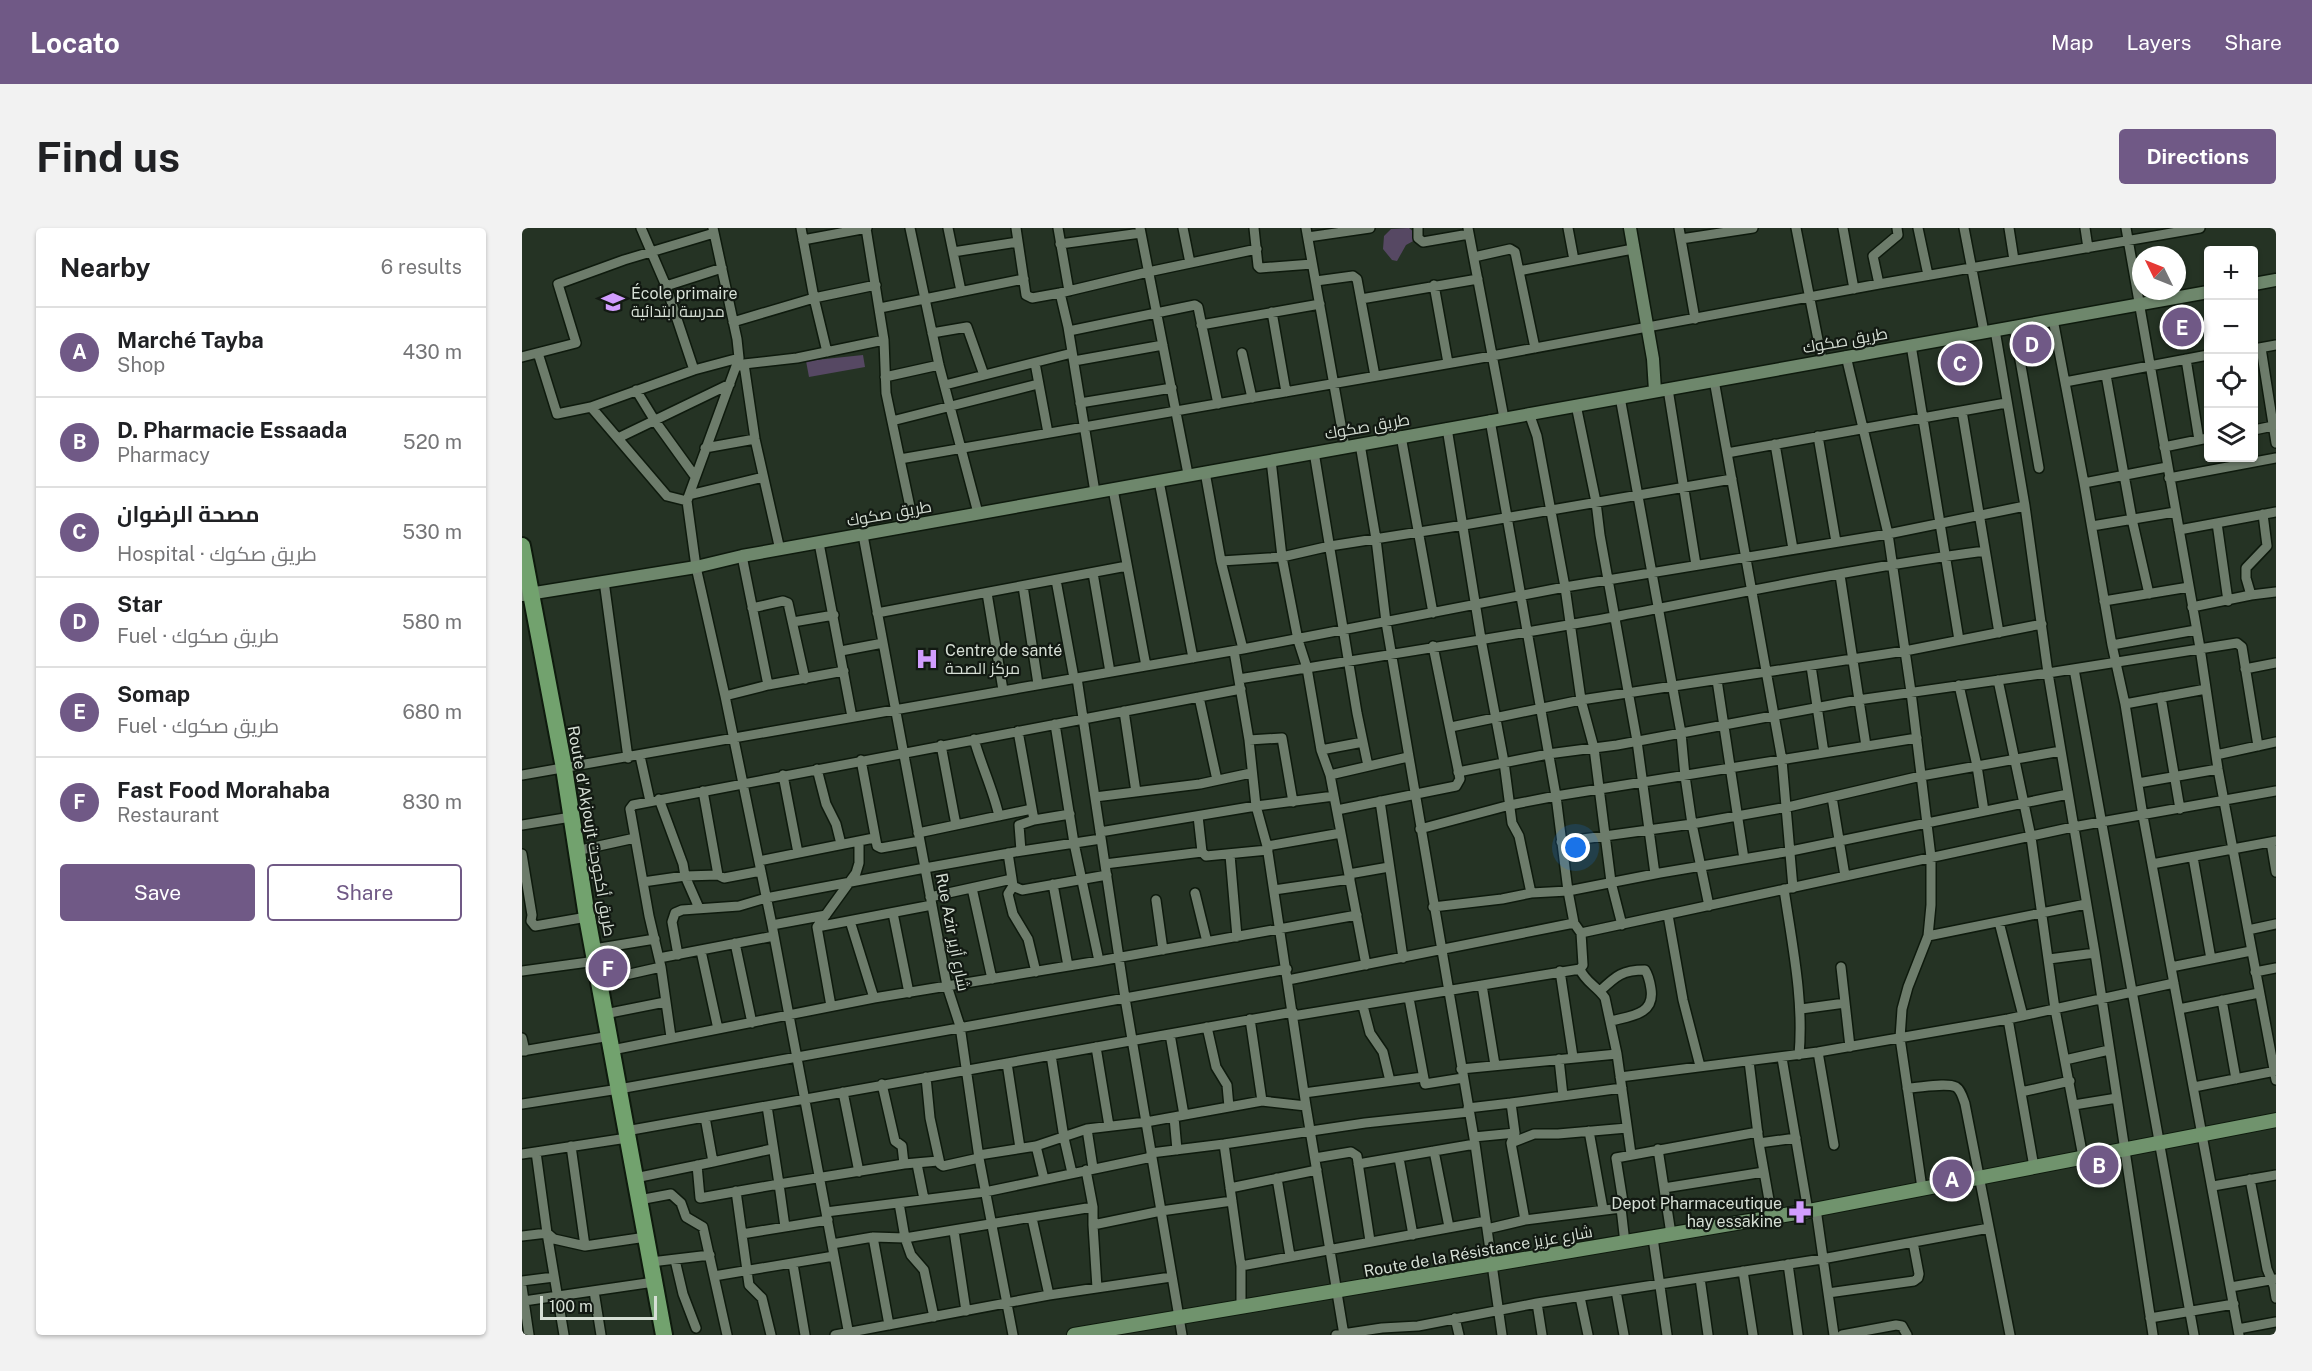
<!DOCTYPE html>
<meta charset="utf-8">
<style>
body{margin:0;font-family:"Public Sans",Cairo,sans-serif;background:#f2f2f2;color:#202124}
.controls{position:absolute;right:18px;top:18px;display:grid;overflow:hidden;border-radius:6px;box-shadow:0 2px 4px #0004}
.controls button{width:54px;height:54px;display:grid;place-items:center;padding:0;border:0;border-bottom:2px solid #e0e0e0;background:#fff;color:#202124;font:30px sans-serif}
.compass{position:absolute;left:1610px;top:18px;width:54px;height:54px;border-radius:50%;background:#fff;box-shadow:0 2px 4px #0004;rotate:313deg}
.scale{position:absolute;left:18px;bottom:15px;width:117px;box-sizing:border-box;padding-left:6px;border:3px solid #d6dfd5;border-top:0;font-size:16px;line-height:21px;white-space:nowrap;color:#d6dfd5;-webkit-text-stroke:4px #121912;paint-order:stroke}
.you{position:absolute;left:1054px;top:620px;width:21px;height:21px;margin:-15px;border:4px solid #fff;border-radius:50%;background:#1a73e8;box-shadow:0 0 0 9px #1a73e833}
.badge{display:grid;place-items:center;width:39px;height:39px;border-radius:50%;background:#705986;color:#fff;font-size:20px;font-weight:700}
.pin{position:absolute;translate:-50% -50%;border:3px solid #fff;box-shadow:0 2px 6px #0006}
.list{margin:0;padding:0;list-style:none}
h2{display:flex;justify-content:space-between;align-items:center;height:78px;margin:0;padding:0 24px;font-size:26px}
h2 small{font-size:20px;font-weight:400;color:#757577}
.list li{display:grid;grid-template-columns:39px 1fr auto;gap:18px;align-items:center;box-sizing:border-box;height:90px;padding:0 24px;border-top:2px solid #e0e0e0}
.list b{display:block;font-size:22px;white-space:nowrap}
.list p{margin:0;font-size:20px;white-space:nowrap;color:#757577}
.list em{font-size:20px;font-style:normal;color:#757577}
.actions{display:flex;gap:12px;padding:18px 24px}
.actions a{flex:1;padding:14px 0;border:2px solid #705986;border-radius:6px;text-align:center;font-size:21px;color:#705986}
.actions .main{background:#705986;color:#fff}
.icon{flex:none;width:33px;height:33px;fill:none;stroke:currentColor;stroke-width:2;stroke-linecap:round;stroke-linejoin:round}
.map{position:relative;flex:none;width:1754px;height:1107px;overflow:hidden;border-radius:6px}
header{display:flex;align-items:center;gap:36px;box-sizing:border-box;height:84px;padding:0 30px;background:#705986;color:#fff}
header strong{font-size:28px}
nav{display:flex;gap:33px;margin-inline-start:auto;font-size:21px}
.intro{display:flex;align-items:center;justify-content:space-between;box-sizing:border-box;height:144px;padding:0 36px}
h1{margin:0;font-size:42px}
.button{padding:15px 27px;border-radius:6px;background:#705986;color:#fff;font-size:21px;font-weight:700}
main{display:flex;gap:36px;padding:0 36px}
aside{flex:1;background:#fff;border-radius:6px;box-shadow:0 2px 4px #0004}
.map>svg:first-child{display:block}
.green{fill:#564863}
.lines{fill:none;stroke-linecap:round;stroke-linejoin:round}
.street-casing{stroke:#0e1a0d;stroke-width:12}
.secondary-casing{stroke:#0e1a0d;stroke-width:15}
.primary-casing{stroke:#0e1a0d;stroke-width:16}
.highway-casing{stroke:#0e1a0d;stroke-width:20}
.street{stroke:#6d7c6b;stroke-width:9}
.secondary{stroke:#6e876c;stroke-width:12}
.primary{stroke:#70936d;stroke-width:14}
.highway{stroke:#72a26e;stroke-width:16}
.labels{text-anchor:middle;stroke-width:4.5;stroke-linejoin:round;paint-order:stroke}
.poi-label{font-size:16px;fill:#d6dfd5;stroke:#121912;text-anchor:start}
.street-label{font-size:16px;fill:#d6dfd5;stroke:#121912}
</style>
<header>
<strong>Locato</strong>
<nav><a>Map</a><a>Layers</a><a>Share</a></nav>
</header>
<div class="intro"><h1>Find us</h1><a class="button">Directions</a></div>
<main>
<aside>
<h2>Nearby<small>6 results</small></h2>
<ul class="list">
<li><span class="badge">A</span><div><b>Marché Tayba</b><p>Shop</p></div><em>430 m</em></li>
<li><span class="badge">B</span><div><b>D. Pharmacie Essaada</b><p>Pharmacy</p></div><em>520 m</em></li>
<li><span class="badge">C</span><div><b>مصحة الرضوان</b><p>Hospital · طريق صكوك</p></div><em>530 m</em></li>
<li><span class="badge">D</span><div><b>Star</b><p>Fuel · طريق صكوك</p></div><em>580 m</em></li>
<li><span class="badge">E</span><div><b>Somap</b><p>Fuel · طريق صكوك</p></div><em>680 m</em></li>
<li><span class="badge">F</span><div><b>Fast Food Morahaba</b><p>Restaurant</p></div><em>830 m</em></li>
</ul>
<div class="actions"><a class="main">Save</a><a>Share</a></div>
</aside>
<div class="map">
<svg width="1754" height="1107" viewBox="0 0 1754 1107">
<rect width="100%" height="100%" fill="#253324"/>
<path class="green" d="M 887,0 L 893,5 L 895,11 L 884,17 L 875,33 L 870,32 L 861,21 L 862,8 L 869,1 Z
M 341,127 L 343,139 L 287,149 L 284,133 Z"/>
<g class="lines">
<g class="street-casing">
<path id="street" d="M 119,0 L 144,58 L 172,142 L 217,130 L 167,267 L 165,273 L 174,339 L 203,468 L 250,697 L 327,1107
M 191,0 L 215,111 L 217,130
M 344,0 L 362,112
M 388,0 L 417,137 L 456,285
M 426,0 L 439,63
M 494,0 L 504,67 L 510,70 L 538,65
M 536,0 L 547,63
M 618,0 L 666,246
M 661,0 L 668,35
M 732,0 L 736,38 L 738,40 L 790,36
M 784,0 L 823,219
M 896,0 L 896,10 L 901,14 L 947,6
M 946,0 L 982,190
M 1046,0 L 1052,32
M 1157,0 L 1173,91
M 1274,0 L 1300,132
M 1321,0 L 1332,61
M 1396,0 L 1406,47
M 1442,0 L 1462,104
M 1487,0 L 1492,32
M 1563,0 L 1566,20
M 1604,0 L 1678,420 L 1696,541 L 1754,852
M 786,9 L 848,0
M 1159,11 L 1231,0
M 281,12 L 345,0
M 538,16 L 619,5
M 431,24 L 496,14
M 952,29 L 988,21 L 993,24 L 1013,120
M 997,43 L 1111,21
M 794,53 L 831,48 L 835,51 L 853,148
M 1357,56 L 1351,28 L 1376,7 L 1375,0
M 912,57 L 926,135
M 144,58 L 200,40
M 839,71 L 956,51
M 358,80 L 502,51
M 750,84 L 764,164
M 1531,91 L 1562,255 L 1590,417 L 1603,476 L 1621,588 L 1717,1107
M 211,94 L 292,70 L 279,0
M 679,97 L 798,76
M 1492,98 L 1517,240
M 1473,102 L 1503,278 L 1526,445 L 1573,725 L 1631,1107
M 547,103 L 673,77 L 676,79 L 696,176
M 410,105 L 445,99 L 462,147
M 1389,117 L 1437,412
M 1739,120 L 1754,215
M 1732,121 L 1754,117
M 305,124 L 292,70 L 354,57
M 16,125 L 35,186 L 69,179 L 145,268 L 165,273
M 720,125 L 730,170
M 1324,128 L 1366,306 L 1389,464 L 1409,629 L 1409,677 L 1406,708 L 1386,759 L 1380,781 L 1378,810 L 1400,960
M 0,129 L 54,115 L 36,56 L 102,32 L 192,5
M 1664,131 L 1677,212
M 552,133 L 641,117
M 513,135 L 526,205
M 222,136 L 275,130 L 362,112 L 364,165 L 392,298
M 217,138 L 222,136 L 233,211 L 258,322
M 1584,147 L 1610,291 L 1627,366
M 363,149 L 417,137
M 1192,152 L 1260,532 L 1271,660
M 1543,154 L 1686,127
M 423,157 L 550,125
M 1146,161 L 1174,337
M 114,162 L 133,193 L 172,247
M 558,175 L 650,160
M 1054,177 L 1074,274 L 1078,307 L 1115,513 L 1133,646
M 69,179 L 172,142
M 1440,183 L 1477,405
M 1007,185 L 1015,208 L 1043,359 L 1059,472 L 1072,520 L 1089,654 L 1100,697
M 968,192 L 1034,568 L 1046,663 L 1052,695 L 1059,705 L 1061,737 L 1058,741 C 1063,754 1075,758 1083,770 L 1095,826 L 1109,926
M 370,193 L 516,156
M 925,200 L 959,411 L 982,534 L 990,595 L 997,608 L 1009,665
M 1732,202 L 1751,198
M 879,208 L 911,385
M 1296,208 L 1314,314
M 96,210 L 208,156
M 838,216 L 854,311 L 864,394 L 953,916 L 980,1107
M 1253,216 L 1271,321
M 1642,219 L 1686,210
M 183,220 L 233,211
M 792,224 L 835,485 L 846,538
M 1205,225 L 1484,175
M 378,231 L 970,128 L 1357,56 L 1678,0
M 749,232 L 760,329 L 776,412 L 785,440 L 799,522 L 808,547 L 844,737
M 1647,250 L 1754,230
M 637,253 L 671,430
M 1562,255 L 1645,239
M 591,261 L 624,438
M 573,264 L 546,99 L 538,65 L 626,44 L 735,21
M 167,267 L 241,249
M 1695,295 L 1706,373
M 1570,298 L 1653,284
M 1657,302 L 1754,284
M 341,307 L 425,758 L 438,798 L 457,930 L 491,1107
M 297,315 L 330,489
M 699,333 L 760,329 L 808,318 L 942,297 L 1210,251
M 571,345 L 588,444
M 1318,347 L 1344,518
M 534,352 L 552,450
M 82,353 L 106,530
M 501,358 L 516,456
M 465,365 L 481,462
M 1729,367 L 1724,350 L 1724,340 L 1745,318 L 1741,286
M 1582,373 L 1667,359
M 1670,379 L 1729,367 L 1754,364
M 230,380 L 261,373 L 266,375 L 283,451
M 355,385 L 605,338
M 271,394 L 312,387
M 1590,417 L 1674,402
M 721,421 L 1043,359 L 1366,306 L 1503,278
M 319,423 L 361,415
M 712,423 L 727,512 L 734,578 L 745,618 L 784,878 L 822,1107
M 1289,438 L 1302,525
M 1552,441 L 1672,1107
M 1723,441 L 1754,435
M 555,450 L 603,770 L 660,1107
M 717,451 C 844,430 971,411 1097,388 C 1219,365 1340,339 1463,323
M 1195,452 L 1222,631
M 1476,452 L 1509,609 L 1533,781 L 1561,929
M 246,457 L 322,443
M 1437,457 L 1455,538 L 1462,583
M 203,468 L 246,457 L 220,328
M 677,469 L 695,552
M 1639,469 L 1658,581
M 1603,476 L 1684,461
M 602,483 L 614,564
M 533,496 L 552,615 L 577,733
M 929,499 L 1059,472 L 1383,423 L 1520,396
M 496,503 L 512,592 L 548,586
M 452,511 C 459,537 471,561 477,588
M 727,512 L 760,510 L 771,574
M 419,517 L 434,597
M 799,522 L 841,514
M 1694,527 L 1754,514
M 118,528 L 128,573
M 339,532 L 355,618 L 359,620 L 398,613
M 295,541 L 304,576 L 314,596 L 319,616
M 936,544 L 1026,526 L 1095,517 L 1336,472 L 1526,445 L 1715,415 L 1720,419 L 1736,518
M 0,547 L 721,421 L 699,333 L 683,244
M 261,547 L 276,625
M 808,547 L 886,529
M 1616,555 L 1696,541
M 181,563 L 196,647 L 202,650 L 239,643
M 573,569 L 678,556 L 729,545
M 1310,569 L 1323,648
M 137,571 L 161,636 L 163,648 L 177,680
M 858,573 L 881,730
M 815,582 L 934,558 L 938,551 L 911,418
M 676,588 L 680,624 L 684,628 L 746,622
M 0,597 L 49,589
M 898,601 L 988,577 L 1034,568 L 1395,510
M 578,604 L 734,578 L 812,568
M 396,605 L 510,581
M 1039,614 L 1170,596 L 1163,548 L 1159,505 L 1098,169
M 1749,614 L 1754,644
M 745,618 L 819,605
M 54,623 L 113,610
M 499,623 L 497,597 L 512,592
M 486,625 L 490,651
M 0,626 L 10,687 L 9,693 L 13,698 L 65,689
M 708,627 L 715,709
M 1671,629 L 1689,731
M 237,633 L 352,610
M 583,636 L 680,624
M 1630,636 L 1754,613
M 827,646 L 867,639
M 121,654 L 163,648 L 196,647
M 531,656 L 546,738
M 491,658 L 486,666 L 491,686 L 506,711 L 514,744
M 450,660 L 470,751
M 1262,661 C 1270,716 1282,772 1277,827
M 752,662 L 828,651
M 673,665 L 685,714
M 408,669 L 490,651 L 491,658 L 500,662 L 585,647
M 634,672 L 641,722
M 1187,678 L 1170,596 L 1266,579 L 1399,548 L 1539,523
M 911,679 L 980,671 L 1009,665 L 1046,663 L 1138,645 L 1269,623 L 1546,566
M 371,685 L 387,765
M 1146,687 L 1161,772 L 1178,838
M 328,693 L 352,770
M 1477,694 L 1501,788
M 250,697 L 304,687
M 295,699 L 410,677
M 1726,702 L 1754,696
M 1059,705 L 1551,599 L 1754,563
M 1406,708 L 1564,676
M 213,715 L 230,795
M 72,721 L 133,711
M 179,723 L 196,801
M 156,727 L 150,694 L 153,685 L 160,682 L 217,678 L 244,670 L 403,640 L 493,624 L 579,611
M 137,730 L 252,708
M 1527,731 L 1573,725
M 1319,739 L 1328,819
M 1649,739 L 1729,723
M 0,743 L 74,733
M 1038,743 L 1051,829
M 1733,744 L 1754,740
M 766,752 L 1052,695
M 77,753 L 139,739
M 960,757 L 973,837
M 1078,763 C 1094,748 1100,742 1123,742 C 1127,748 1128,754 1129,761 C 1133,787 1108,788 1089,793
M 887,770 L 903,856 L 941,850
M 1700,772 L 1714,851
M 309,778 L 295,699 L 334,645 L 337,635 L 337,613
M 841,778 L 848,805 L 861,824 L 868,853
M 1279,781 L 1323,775
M 1657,781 L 1737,765
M 83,786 L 143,774
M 771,788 L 1058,741
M 728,791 L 740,873
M 1486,791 L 1512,939
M 685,799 L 694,839 L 705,857 L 707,879
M 648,806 L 662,887
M 149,809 L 139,739 L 127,688 L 108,581 L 111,577 L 719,461
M 0,810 L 3,823
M 574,819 L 587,898
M 90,822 L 352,770 L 577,733 L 835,687
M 0,823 L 88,808
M 1296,824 L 1312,917
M 529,827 L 542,910 L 550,945
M 1260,830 L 1286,983
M 1037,831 L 1041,868
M 1543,832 L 1587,822
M 1227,833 L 1237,915 L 1250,989
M 485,835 L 498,920
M 939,841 L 1095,826
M 404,849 L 408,890 L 418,936 L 421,938 L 457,930
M 1098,849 L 1296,824 L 1486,791 L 1652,755
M 360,856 L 373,913 L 380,918 L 382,936
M 1672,859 L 1754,843
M 1385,860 C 1397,860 1424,854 1434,859 C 1439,862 1441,870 1443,876 L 1488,1107
M 321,864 L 337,944
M 1499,864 L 1548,853
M 782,865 L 901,849
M 989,875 L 1100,860
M 0,876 L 97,861 L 765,741
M 1552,877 L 1595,870
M 245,878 L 257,956 L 382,936 L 416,933
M 946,880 L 989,875 L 993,905 L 989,915 L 1003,992
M 183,889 L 191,934 L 250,921
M 652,889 L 655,922
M 565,901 L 571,940
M 104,903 L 771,784
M 1067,903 L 1081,981
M 952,909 L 993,905
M 989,915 L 1012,906 L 1036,906 L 1105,900
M 1237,915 L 1274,910
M 702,916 L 719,1038 L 719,1079
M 49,918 L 63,1018 L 124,1009
M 514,918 L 522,951
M 1136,921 L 1149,1006
M 912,923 L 927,999
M 14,924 L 25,1005 L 42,1107
M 629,925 L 702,916 L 843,895 L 947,884
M 0,926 L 105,910
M 457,927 L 514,918 L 565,901 L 624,894 L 740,873 L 784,878
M 793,930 L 829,924 L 835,928 L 848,1013
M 877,930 L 891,1007
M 395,936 L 402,971
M 836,936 L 953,916
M 175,937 L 178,970 L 257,956 L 263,999
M 564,942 L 571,979
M 113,950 L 191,934
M 755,950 L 768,1028
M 1728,951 L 1745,1041 L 1752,1058 L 1754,1070
M 1691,958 L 1754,947
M 708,960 L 795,942
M 1142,960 L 1242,944
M 214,963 L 227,1057 L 240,1070 L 249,1107
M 117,972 L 149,966 L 159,975 L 164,989 L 181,999 L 205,1107
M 377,975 L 383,1010 L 389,1027 L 402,1042 L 412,1089
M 1294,981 L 1312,1107
M 304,984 L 463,964 L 630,929
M 510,990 L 527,1067
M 571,997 L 575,1060
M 965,1001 L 1003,992 L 1099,980
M 432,1003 L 444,1083
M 220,1006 L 306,992
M 0,1008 L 25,1005 L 32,1011 L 63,1018
M 351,1009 L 367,1097
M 1131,1010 L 1145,1107
M 1103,1015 L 1099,980 L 1101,974 L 1094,930 L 1236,904
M 310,1016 L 351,1009 L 383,1010 L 571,979 L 571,997 L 639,983 L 710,973
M 153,1032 L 161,1066 L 174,1100
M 129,1034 L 188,1027
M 271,1036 L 283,1107
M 1266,1036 L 1276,1107
M 719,1038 L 964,993
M 1221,1043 L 1231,1107
M 192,1048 L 312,1028
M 1178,1050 L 1186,1107
M 0,1053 L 32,1049
M 0,1059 L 7,1107
M 1709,1059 L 1754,1051
M 72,1063 L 79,1107
M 1094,1063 L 1102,1107
M 1306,1065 L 1392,1053 L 1396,1050 L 1397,1046 L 1391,1014
M 1058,1069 L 1066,1107
M 2,1073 L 132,1054
M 1015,1075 L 1020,1107
M 933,1090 L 937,1107
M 1628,1090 L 1712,1076
M 1716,1101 L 1754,1094
M 313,1107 L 527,1067 L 649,1049
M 814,1107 L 860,1100 L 896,1098 L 1015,1075 L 1300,1031 L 1467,1000
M 1320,1107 L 1374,1097 L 1380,1098 L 1385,1107"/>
</g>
<g class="secondary-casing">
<path id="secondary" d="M 1108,0 L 1131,131 L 1133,163
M 1732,56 L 1754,52
M 0,367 L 174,339 L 220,328 L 1686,64"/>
</g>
<g class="primary-casing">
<path id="primary" d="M 552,1107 L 1286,983 L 1754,892"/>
</g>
<g class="highway-casing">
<path id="highway" d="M 0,318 L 42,540 L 65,689 L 142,1107"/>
</g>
<use href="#street" class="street"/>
<use href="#secondary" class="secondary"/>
<use href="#primary" class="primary"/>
<use href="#highway" class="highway"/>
</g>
<defs>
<g id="school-bare" transform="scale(1.8)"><path d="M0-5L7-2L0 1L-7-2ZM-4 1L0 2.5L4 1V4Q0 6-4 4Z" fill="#d19dfe" stroke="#121912" stroke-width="2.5" paint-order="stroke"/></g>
<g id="hospital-bare" transform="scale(1.8)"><path d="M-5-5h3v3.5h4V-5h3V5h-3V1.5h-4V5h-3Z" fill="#d19dfe" stroke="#121912" stroke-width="2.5" paint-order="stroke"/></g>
<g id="pharmacy-bare" transform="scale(1.8)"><path d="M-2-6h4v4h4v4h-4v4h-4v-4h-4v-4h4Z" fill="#d19dfe" stroke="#121912" stroke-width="2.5" paint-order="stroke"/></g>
</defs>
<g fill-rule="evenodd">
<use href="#school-bare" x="91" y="74"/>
<use href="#hospital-bare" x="405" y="431"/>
<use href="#pharmacy-bare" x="1278" y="984"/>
</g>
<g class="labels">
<g class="poi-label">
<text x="109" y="71">École primaire<tspan x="109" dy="18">مدرسة ابتدائية</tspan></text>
<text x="423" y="428">Centre de santé<tspan x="423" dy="18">مركز الصحة</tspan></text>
<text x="1260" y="981" text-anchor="end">Depot Pharmaceutique<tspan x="1260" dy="18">hay essakine</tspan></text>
</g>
<g class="street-label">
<text transform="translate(1323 112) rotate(-10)" y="6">طريق صكوك</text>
<text transform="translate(845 198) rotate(-10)" y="6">طريق صكوك</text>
<text transform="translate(367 285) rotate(-10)" y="6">طريق صكوك</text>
<text transform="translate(70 603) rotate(80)" y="6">Route d'Akjoujt طريق أكجوجت</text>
<text transform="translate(431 704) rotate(79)" y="6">Rue Azir شارع أزير</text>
<text transform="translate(956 1023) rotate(-10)" y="6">Route de la Résistance شارع عزيز</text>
</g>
</g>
</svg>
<div class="controls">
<button>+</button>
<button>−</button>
<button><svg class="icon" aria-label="locate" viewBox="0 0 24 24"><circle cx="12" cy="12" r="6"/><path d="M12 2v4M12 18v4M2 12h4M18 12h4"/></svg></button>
<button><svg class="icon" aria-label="layers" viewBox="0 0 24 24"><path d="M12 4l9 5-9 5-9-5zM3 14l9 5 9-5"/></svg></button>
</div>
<svg class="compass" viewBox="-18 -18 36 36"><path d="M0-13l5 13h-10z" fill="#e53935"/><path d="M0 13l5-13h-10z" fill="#757577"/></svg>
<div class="scale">100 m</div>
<div class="you"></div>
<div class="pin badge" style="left:1430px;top:951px">A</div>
<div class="pin badge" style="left:1577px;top:937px">B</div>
<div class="pin badge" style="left:1438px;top:135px">C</div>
<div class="pin badge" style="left:1510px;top:116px">D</div>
<div class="pin badge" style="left:1660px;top:99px">E</div>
<div class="pin badge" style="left:86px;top:740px">F</div>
</div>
</main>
